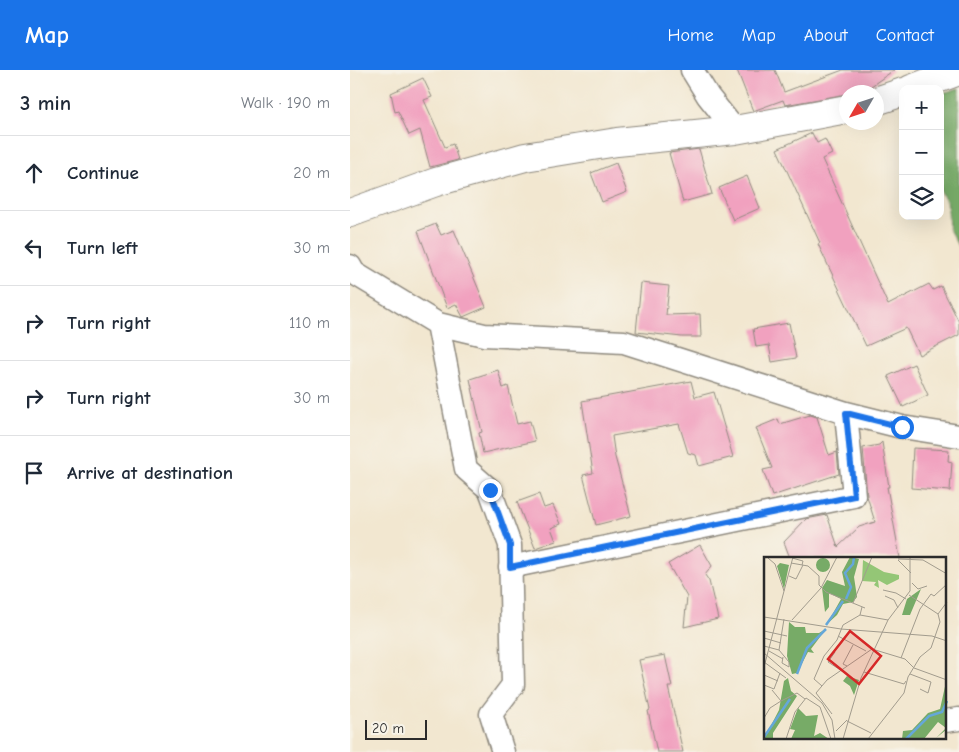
<!DOCTYPE html>
<meta charset="utf-8">
<style>
body{margin:0;font-family:"Comic Neue",sans-serif;background:#f2f2f3;color:#1f2937}
.controls{position:absolute;right:15px;top:15px;display:grid;overflow:hidden;border-radius:10px;box-shadow:0 5px 20px #0002}
.controls button{width:45px;height:45px;display:grid;place-items:center;padding:0;border:0;border-bottom:1px solid #e0e1e3;background:#fff;color:#1f2937;font:25px sans-serif}
.compass{position:absolute;left:489px;top:15px;width:45px;height:45px;border-radius:50%;background:#fff;box-shadow:0 5px 20px #0002;rotate:231deg}
.scale{position:absolute;left:15px;bottom:12px;width:62px;box-sizing:border-box;padding-left:5px;border:2px solid #2b2b2b;border-top:0;font-size:14px;line-height:18px;white-space:nowrap;color:#2b2b2b;-webkit-text-stroke:4px #f7f3e8;paint-order:stroke}
.stop{position:absolute;width:15px;height:15px;margin:-11px;border:4px solid #1a73e8;border-radius:50%;background:#fff}
.stop.end{background:#1a73e8;border-color:#fff;box-shadow:0 1px 5px #0008}
.list{margin:0;padding:0;list-style:none}
h2{display:flex;justify-content:space-between;align-items:center;height:65px;margin:0;padding:0 20px;font-size:21px}
h2 small{font-size:16px;font-weight:400;color:#747a83}
.list li{display:grid;grid-template-columns:32px 1fr auto;gap:15px;align-items:center;box-sizing:border-box;height:75px;padding:0 20px;border-top:1px solid #e0e1e3}
.list b{display:block;font-size:19px;white-space:nowrap}
.list em{font-size:16px;font-style:normal;color:#747a83}
.icon{flex:none;width:28px;height:28px;fill:none;stroke:currentColor;stroke-width:2;stroke-linecap:round;stroke-linejoin:round}
.map{position:relative;flex:none;width:609px;height:682px;overflow:hidden}
header{display:flex;align-items:center;gap:30px;box-sizing:border-box;height:70px;padding:0 25px;background:#1a73e8;color:#fff}
header strong{font-size:24px}
nav{display:flex;gap:28px;margin-inline-start:auto;font-size:18px}
main{display:flex}
aside{flex:1;background:#fff}
.map>svg:first-child{display:block}
.forest{fill:#77ab67;stroke:#516b49}
.building{fill:#f1a1bf}
.lines{fill:none;stroke-linecap:round;stroke-linejoin:round}
.minor-casing{stroke:#8e897e;stroke-width:25}
.tertiary-casing{stroke:#8e897e;stroke-width:30}
.minor{stroke:#fff;stroke-width:22}
.tertiary{stroke:#fff;stroke-width:28}
.route{stroke:#1a73e8;stroke-width:6}
.inset-river{fill:none;stroke:#65a7d9;stroke-width:2.5}
.inset-road{fill:none;stroke:#a29c8e;stroke-width:1}
.view{fill:#d62828;fill-opacity:0.15;stroke:#d62828;stroke-width:2.5}
.inset-edge{fill:none;stroke:#2b2b2b;stroke-width:2.5}
</style>
<header>
<strong>Map</strong>
<nav><a>Home</a><a>Map</a><a>About</a><a>Contact</a></nav>
</header>
<main>
<aside>
<h2>3 min<small>Walk · 190 m</small></h2>
<ul class="list">
<li><svg class="icon" aria-label="ahead" viewBox="0 0 24 24"><path d="M12 20V5M6 11l6-6 6 6"/></svg><div><b>Continue</b></div><em>20 m</em></li>
<li><svg class="icon" aria-label="left" viewBox="0 0 24 24"><path d="M17 20v-9H6M10 6l-5 5 5 5"/></svg><div><b>Turn left</b></div><em>30 m</em></li>
<li><svg class="icon" aria-label="right" viewBox="0 0 24 24"><path d="M7 20v-9h11M14 6l5 5-5 5"/></svg><div><b>Turn right</b></div><em>110 m</em></li>
<li><svg class="icon" aria-label="right" viewBox="0 0 24 24"><path d="M7 20v-9h11M14 6l5 5-5 5"/></svg><div><b>Turn right</b></div><em>30 m</em></li>
<li><svg class="icon" aria-label="arrive" viewBox="0 0 24 24"><path d="M6 21V4h12l-3 4 3 4H6"/></svg><div><b>Arrive at destination</b></div></li>
</ul>
</aside>
<div class="map">
<svg width="609" height="682" viewBox="0 0 609 682">
<rect width="100%" height="100%" fill="#f7f3e8"/>
<filter id="ink" filterUnits="userSpaceOnUse"><feTurbulence type="fractalNoise" baseFrequency=".02" numOctaves="2"/><feDisplacementMap in="SourceGraphic" scale="10" xChannelSelector="R" yChannelSelector="G"/><feConvolveMatrix kernelMatrix="1 2 1 2 8 2 1 2 1" color-interpolation-filters="sRGB"/></filter>
<filter id="wash" filterUnits="userSpaceOnUse"><feTurbulence type="fractalNoise" baseFrequency=".0096" numOctaves="4" result="noise"/><feDisplacementMap in="SourceGraphic" scale="20" xChannelSelector="R" yChannelSelector="G"/><feGaussianBlur stdDeviation="1.12" result="paint"/><feColorMatrix in="noise" values="0 0 0 0 0 0 0 0 0 0 0 0 0 0 0 0 0 1.4 0 .05"/><feComposite in="paint" operator="in"/></filter>
<g filter="url(#wash)">
<rect width="100%" height="100%" fill="#f2e7d0"/>
<path class="forest" d="M 609,18 L 609,178 L 599,159 L 597,131 L 590,122 L 590,24 Z"/>
<g id="blocks">
<path class="building" d="M 387,0 L 425,0 L 434,22 L 493,0 L 544,0 L 514,21 L 435,35 L 433,30 L 403,41 Z
M 73,8 L 82,27 L 74,30 L 95,77 L 103,74 L 108,90 L 80,97 L 70,60 L 59,65 L 48,41 L 45,42 L 41,23 Z
M 462,63 L 467,73 L 475,69 L 482,84 L 472,89 L 538,235 L 579,214 L 583,220 L 591,216 L 609,252 L 609,265 L 569,285 L 556,258 L 516,276 L 468,174 L 470,173 L 427,79 Z
M 349,79 L 362,124 L 333,132 L 319,83 Z
M 266,93 L 277,122 L 252,132 L 241,103 Z
M 397,106 L 410,138 L 383,150 L 369,118 Z
M 86,154 L 91,165 L 104,160 L 136,237 L 113,247 L 106,234 L 97,238 L 68,161 Z
M 291,213 L 319,216 L 316,245 L 350,244 L 351,267 L 332,267 L 286,262 Z
M 439,253 L 446,288 L 422,292 L 419,275 L 406,277 L 403,259 Z
M 564,294 L 578,325 L 553,337 L 538,306 Z
M 148,300 L 153,318 L 158,316 L 167,354 L 180,351 L 185,371 L 133,383 L 129,363 L 132,362 L 120,309 Z
M 341,311 L 345,327 L 364,322 L 383,387 L 349,396 L 346,385 L 338,383 L 329,354 L 262,366 L 265,387 L 281,446 L 246,455 L 233,405 L 243,403 L 232,331 Z
M 460,345 L 467,347 L 479,385 L 487,382 L 489,404 L 422,426 L 413,400 L 422,398 L 406,358 L 428,349 L 430,354 Z
M 532,372 L 539,417 L 537,417 L 550,488 L 440,488 L 434,472 L 456,449 L 477,445 L 488,477 L 509,457 L 525,452 L 517,426 L 513,378 L 529,375 Z
M 563,378 L 599,380 L 598,391 L 602,392 L 600,421 L 561,418 Z
M 189,424 L 194,438 L 203,435 L 211,454 L 201,458 L 206,471 L 185,478 L 167,432 Z
M 350,475 L 362,496 L 355,505 L 359,511 L 368,549 L 334,557 L 337,527 L 318,494 Z
M 315,585 L 322,617 L 318,617 L 333,682 L 307,682 L 298,641 L 300,640 L 289,590 Z"/>
</g>
</g>
<g filter="url(#ink)">
<use href="#blocks" fill-opacity="0" stroke="#8e897e" stroke-width="1"/>
<g class="lines">
<g class="minor-casing">
<path id="minor" d="M 342,0 L 358,26 L 385,60
M 0,196 L 4,203 L 88,254 L 134,265 L 274,272 L 496,343 L 552,357 L 609,366
M 88,254 L 116,399 L 140,420 L 160,475 L 163,615 L 141,644 L 153,682
M 160,497 L 504,426 L 496,343
M 595,651 L 609,649"/>
</g>
<g class="tertiary-casing">
<path id="tertiary" d="M 561,19 L 609,1
M 526,31 L 553,22
M 0,143 L 86,112 L 175,87 L 267,72 L 385,60 L 497,39"/>
</g>
<use href="#minor" class="minor"/>
<use href="#tertiary" class="tertiary"/>
</g>
</g>
<g class="lines" filter="url(#ink)">
<path class="route" d="M 140,420 L 160,475 L 160,497 L 504,426 L 496,343 L 552,357"/>
</g>
<g transform="translate(414 487)">
<rect width="182" height="182" fill="#f2e7d0"/>
<path d="M 99,3 L 120,15 L 135,18 L 135,22 L 123,28 L 114,23 L 115,31 L 110,28 L 112,25 L 98,24 Z" fill="#94c676"/>
<path d="M 86,0 L 95,2 L 90,20 L 93,40 L 89,45 L 79,47 L 73,58 L 63,67 L 77,42 L 65,36 L 65,50 L 61,55 L 58,31 L 63,23 L 81,29 L 78,15 ZM52 8a7 7 0 1 1 14 0a7 7 0 1 1-14 0ZM 16,6 L 25,8 L 20,32 L 13,9 ZM 157,32 L 146,58 L 138,58 L 143,42 ZM 25,65 L 31,70 L 41,70 L 42,76 L 55,76 L 62,72 L 47,92 L 50,96 L 44,95 L 33,116 L 28,117 L 23,99 ZM 83,119 L 95,123 L 90,138 L 86,129 L 79,124 ZM 24,121 L 27,134 L 33,139 L 9,176 L 9,182 L 0,182 L 15,153 L 20,124 ZM 182,125 L 182,173 L 172,181 L 182,171 L 174,165 L 160,182 L 138,182 L 139,174 L 148,173 L 164,156 L 176,152 ZM 34,151 L 42,159 L 54,158 L 50,179 L 56,176 L 65,182 L 27,182 L 31,173 L 26,172 Z" fill="#77ab67"/>
<path class="inset-river" d="M 82,42 L 87,30 L 81,16 L 89,7 L 90,0M 62,68 L 79,44M 33,117 L 43,91 L 62,72M 0,180 L 26,142M 142,182 L 165,159 L 178,155 L 183,144"/>
<path class="inset-road" d="M 4,1 L 11,7 L 20,34M 28,1 L 39,4 L 38,8M 134,2 L 159,3 L 183,17M 134,3 L 147,16M 27,6 L 44,9 L 55,19 L 55,28 L 62,35 L 101,51M 25,19 L 32,22 L 39,8M 148,26 L 154,32 L 163,29M 119,33 L 132,36 L 142,42M 145,38 L 174,57M 121,39 L 130,43 L 134,51M 89,46 L 108,0M 96,58 L 124,63M 0,60 L 77,72 L 168,79 L 183,84M 28,63 L 57,31 L 73,0M 0,74 L 23,79M 74,79 L 102,94M 0,81 L 17,86M 0,89 L 15,93M 5,94 L 19,102M 71,95 L 64,105 L 78,114M 0,96 L 58,146 L 68,163 L 71,182M 19,100 L 18,106 L 25,110 L 25,105 L 15,93 L 20,62M 137,101 L 156,52 L 167,37 L 170,39 L 183,27M 0,105 L 22,121M 83,109 L 79,107 L 89,88M 0,110 L 29,0M 100,115 L 140,127 L 142,124M 146,117 L 167,125 L 164,136 L 156,132M 0,118 L 14,124M 0,128 L 10,132 L 16,116M 58,129 L 50,122 L 60,99 L 73,83 L 79,68 L 96,58 L 98,50M 42,141 L 56,150 L 67,182M 17,144 L 33,136 L 41,142M 68,157 L 52,136 L 63,123 L 108,92 L 141,102 L 150,111 L 183,123M 0,161 L 6,151 L 17,144 L 8,133M 83,164 L 107,176M 72,174 L 83,163M 22,182 L 31,155 L 42,141M 79,182 L 97,121 L 124,63 L 146,34 L 146,0M 104,182 L 140,136 L 144,120 L 156,100 L 167,91 L 176,65 L 174,57 L 183,45"/>
<path class="view" d="M 86,74 L 117,99 L 95,127 L 64,102 Z"/>
<rect width="182" height="182" class="inset-edge"/>
</g>
</svg>
<div class="controls">
<button>+</button>
<button>−</button>
<button><svg class="icon" aria-label="layers" viewBox="0 0 24 24"><path d="M12 4l9 5-9 5-9-5zM3 14l9 5 9-5"/></svg></button>
</div>
<svg class="compass" viewBox="-18 -18 36 36"><path d="M0-13l5 13h-10z" fill="#e53935"/><path d="M0 13l5-13h-10z" fill="#747a83"/></svg>
<div class="scale">20 m</div>
<div class="stop" style="left:552px;top:357px"></div>
<div class="stop end" style="left:140px;top:420px"></div>
</div>
</main>
